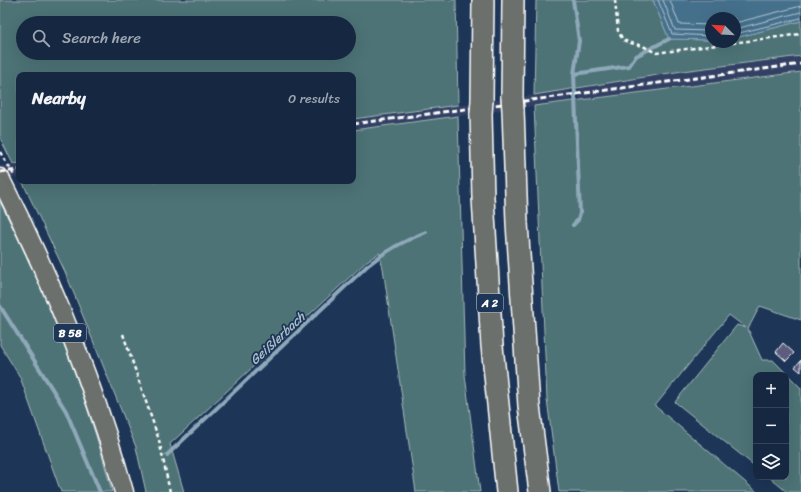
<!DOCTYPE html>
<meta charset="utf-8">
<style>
body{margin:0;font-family:Sriracha,sans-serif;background:#23344c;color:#f1f3f6}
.controls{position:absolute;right:12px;bottom:12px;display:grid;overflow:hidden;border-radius:8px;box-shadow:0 4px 16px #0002}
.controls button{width:36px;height:36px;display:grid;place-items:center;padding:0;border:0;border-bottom:1px solid #35445a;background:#162841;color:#f1f3f6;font:20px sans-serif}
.compass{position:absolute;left:705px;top:12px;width:36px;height:36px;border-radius:50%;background:#162841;box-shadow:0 4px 16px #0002;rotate:294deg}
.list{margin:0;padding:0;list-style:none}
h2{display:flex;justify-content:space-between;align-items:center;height:52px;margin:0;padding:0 16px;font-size:17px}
h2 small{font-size:13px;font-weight:400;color:#9ea6b1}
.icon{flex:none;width:22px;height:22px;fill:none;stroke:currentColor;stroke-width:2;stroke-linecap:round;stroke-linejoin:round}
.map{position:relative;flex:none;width:801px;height:492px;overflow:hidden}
.search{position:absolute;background:#162841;box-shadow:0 4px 16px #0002;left:16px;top:16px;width:340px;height:44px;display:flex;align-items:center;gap:10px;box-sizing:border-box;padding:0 14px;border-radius:22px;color:#9ea6b1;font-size:15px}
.panel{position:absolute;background:#162841;box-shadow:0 4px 16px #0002;left:16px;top:72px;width:340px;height:112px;border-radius:8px}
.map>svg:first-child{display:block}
.built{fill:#304063}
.green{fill:#4d7376;stroke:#a6b9ba;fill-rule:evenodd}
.water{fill:#45708c;stroke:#8fa9ba}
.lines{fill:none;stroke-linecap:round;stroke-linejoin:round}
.shore{stroke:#b5c6d1;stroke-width:1}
.stream{stroke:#8fa9ba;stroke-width:4}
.building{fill:#5b5b7e;stroke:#fff}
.major-casing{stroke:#fff;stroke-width:21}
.highway-casing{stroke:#fff;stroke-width:24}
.path{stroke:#fff;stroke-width:2.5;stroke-dasharray:4 3;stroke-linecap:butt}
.major{stroke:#6c706d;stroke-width:18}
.highway{stroke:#6c706d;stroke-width:21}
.rail{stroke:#fff;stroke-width:3;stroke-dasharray:6 3;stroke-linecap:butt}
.highway-bridge-casing{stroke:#fff;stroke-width:24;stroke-linecap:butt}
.path-bridge{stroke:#fff;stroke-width:2.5;stroke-dasharray:4 3;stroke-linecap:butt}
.highway-bridge{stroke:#6c706d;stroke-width:21}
.labels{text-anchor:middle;stroke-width:3.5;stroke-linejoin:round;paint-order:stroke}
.shield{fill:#1d3557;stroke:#bbc2cd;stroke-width:1}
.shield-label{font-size:11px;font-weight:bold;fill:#fff}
.water-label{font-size:13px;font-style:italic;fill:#abbfcb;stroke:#1d3557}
</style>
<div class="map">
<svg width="801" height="492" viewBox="0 0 801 492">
<rect width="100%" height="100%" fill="#1d3557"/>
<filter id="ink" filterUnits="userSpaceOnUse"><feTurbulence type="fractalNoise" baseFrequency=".025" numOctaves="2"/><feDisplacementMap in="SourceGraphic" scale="8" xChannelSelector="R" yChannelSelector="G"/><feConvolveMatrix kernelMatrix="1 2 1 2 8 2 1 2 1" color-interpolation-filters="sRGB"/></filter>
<g filter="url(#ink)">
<path class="built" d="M 801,56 L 801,72 L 580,100 L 579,88 L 682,71 Z
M 570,89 L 571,101 L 353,130 L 353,119 L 534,95 Z
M 19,163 L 19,177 L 0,180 L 0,166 Z"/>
<path class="green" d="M 0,0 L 456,0 L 458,105 L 353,119 L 353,75 L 19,75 L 19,163 L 13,164 L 0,138 ZM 23,23 L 349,23 L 349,53 L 23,53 Z
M 536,0 L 653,0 L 669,39 L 711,40 L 711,42 L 735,42 L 735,38 L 801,21 L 801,56 L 682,71 L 534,95 Z
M 801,72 L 801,320 L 760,306 L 748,329 L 762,360 L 773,360 L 801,388 L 801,492 L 787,492 L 769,477 L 786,477 L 786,375 L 756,375 L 756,467 L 675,402 L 737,325 L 746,328 L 729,315 L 655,406 L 757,492 L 559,492 L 547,399 L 534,106 Z
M 458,116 L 465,375 L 480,492 L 416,492 L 383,268 L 379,253 L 367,261 L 170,444 L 184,492 L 146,492 L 136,447 L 66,274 L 22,181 L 353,181 L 353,130 Z
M 0,202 C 47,294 86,392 112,492 L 61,492 L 20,377 L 0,345 Z"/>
<path class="water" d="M 653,0 L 801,0 L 801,21 L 735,38 L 735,18 L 711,18 L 711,40 L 669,39 Z"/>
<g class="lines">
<path class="shore" d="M 658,0 L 672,34 L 711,36
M 663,0 L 675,30 L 711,31
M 670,0 L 679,24 L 711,25
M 735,23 L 801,6
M 735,29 L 801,12
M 735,34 L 801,18"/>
<path class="stream" d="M 573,0 L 579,41 L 574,74 L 580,213 L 578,220 L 573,225
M 574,74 L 629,66 L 636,56 L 669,39
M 0,306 L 66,411 L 100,492
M 167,455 L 367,266 C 387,250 402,242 426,232"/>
</g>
<path class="building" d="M 783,343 L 794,353 L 786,361 L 776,352 Z
M 801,360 L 801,372 L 795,367 Z"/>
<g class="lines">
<g class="major-casing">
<path id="major" d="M 0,178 C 51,279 94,383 124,492"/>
</g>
<g class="highway-casing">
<path id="highway" d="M 512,97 L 513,0
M 482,100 L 483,0
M 513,110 L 517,223 L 529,406 L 540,492
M 481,114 L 483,198 L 492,346 L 507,492"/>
</g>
<path class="path" d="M 615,0 L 618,31 L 623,40 L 631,43 L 643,46 L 656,53 L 801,34
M 0,152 L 7,164
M 123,334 L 159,440 L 170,492"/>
<use href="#major" class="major"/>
<use href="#highway" class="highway"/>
<path class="rail" d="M 353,124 L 801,64
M 0,172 L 19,170"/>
<g class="highway-bridge-casing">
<path id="highway-bridge" d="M 512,97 L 513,110
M 481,114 L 482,100"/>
</g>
<path class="path-bridge" d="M 8,165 L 15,177"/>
<use href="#highway-bridge" class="highway-bridge"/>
</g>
</g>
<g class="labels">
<g class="shield">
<rect x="477" y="294" width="26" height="18" rx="3"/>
<rect x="54" y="324" width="32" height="18" rx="3"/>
</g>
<g class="shield-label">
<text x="490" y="307">A 2</text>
<text x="70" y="337">B 58</text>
</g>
<g class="water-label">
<text transform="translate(277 338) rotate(-43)" y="5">Geißlerbach</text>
</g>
</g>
</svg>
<div class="controls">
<button>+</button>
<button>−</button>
<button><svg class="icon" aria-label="layers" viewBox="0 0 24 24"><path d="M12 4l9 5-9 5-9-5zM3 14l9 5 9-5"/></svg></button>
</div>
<svg class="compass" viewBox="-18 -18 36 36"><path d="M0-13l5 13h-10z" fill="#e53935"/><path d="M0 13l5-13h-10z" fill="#9ea6b1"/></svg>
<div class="search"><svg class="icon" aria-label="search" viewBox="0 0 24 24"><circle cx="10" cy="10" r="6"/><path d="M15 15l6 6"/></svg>Search here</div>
<section class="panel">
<h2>Nearby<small>0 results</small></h2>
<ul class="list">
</ul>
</section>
</div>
